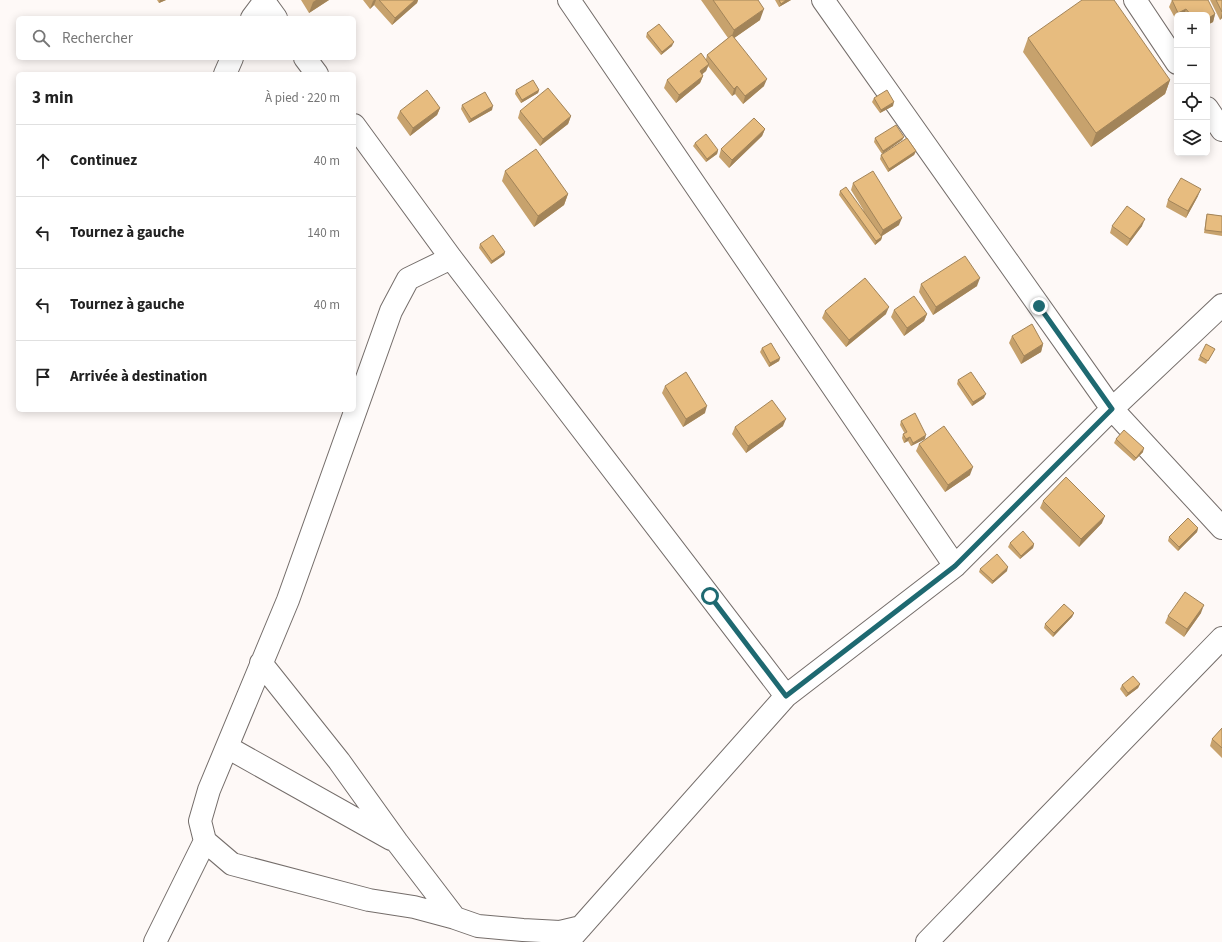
<!DOCTYPE html>
<html lang="fr">
<meta charset="utf-8">
<style>
body{margin:0;font-family:"Source Sans 3",sans-serif;background:#f2f2f2;color:#222}
.controls{position:absolute;right:12px;top:12px;display:grid;overflow:hidden;border-radius:6px;box-shadow:0 2px 10px #0003}
.controls button{width:36px;height:36px;display:grid;place-items:center;padding:0;border:0;border-bottom:1px solid #e0e0e0;background:#fff;color:#222;font:20px sans-serif}
.stop{position:absolute;width:12px;height:12px;margin:-9px;border:3px solid #1e6971;border-radius:50%;background:#fff}
.stop.end{background:#1e6971;border-color:#fff;box-shadow:0 1px 4px #0008}
.list{margin:0;padding:0;list-style:none}
h2{display:flex;justify-content:space-between;align-items:center;height:52px;margin:0;padding:0 16px;font-size:17px}
h2 small{font-size:13px;font-weight:400;color:#767676}
.list li{display:grid;grid-template-columns:26px 1fr auto;gap:12px;align-items:center;box-sizing:border-box;height:72px;padding:0 16px;border-top:1px solid #e0e0e0}
.list b{display:block;font-size:15px;white-space:nowrap}
.list em{font-size:13px;font-style:normal;color:#767676}
.icon{flex:none;width:22px;height:22px;fill:none;stroke:currentColor;stroke-width:2;stroke-linecap:round;stroke-linejoin:round}
.map{position:relative;flex:none;width:1222px;height:942px;overflow:hidden}
.search{position:absolute;background:#fff;box-shadow:0 2px 10px #0003;left:16px;top:16px;width:340px;height:44px;display:flex;align-items:center;gap:10px;box-sizing:border-box;padding:0 14px;border-radius:6px;color:#767676;font-size:15px}
.panel{position:absolute;background:#fff;box-shadow:0 2px 10px #0003;left:16px;top:72px;width:340px;height:340px;border-radius:6px}
.map>svg:first-child{display:block}
.lines{fill:none;stroke-linecap:round;stroke-linejoin:round}
.minor-casing{stroke:#746d6a;stroke-width:24}
.minor{stroke:#fff;stroke-width:22}
.wall{fill:#c7a26d}
.shaded-wall{fill:#a28459}
.building{fill:#e7bc7f;stroke:#a28459}
.route{stroke:#1e6971;stroke-width:5}
</style>
<div class="map">
<svg width="1222" height="942" viewBox="0 0 1222 942">
<rect width="100%" height="100%" fill="#fef9f7"/>
<g class="lines">
<g class="minor-casing">
<path id="minor" d="M 263,0 L 276,18
M 569,0 L 955,566
M 823,0 L 1112,409 L 1222,528
M 1135,0 L 1177,63
M 252,18 L 264,2
M 305,58 L 317,74
M 225,74 L 232,58
M 1207,108 L 1222,130
M 354,125 L 451,258 L 786,696
M 451,258 L 408,279 L 391,311 L 288,600 L 209,790 L 200,821 L 205,841 L 232,864 L 369,900 L 414,907 L 455,918 L 478,926 L 523,930 L 560,932 L 581,927
M 261,663 L 339,761 L 397,842 L 455,918
M 227,747 L 391,839
M 572,937 L 786,696 L 955,566 L 1112,409 L 1222,305
M 155,942 L 205,841
M 927,942 L 1222,638"/>
</g>
<use href="#minor" class="minor"/>
</g>
<path class="wall" d="M 157,0 L 166,0 L 159,3 Z
M 301,0 L 329,0 L 309,13 Z
M 363,0 L 418,0 L 417,3 L 392,25 L 374,5 L 370,9 Z
M 701,0 L 758,0 L 760,20 L 734,38 L 764,86 L 743,104 L 735,94 L 732,96 L 708,66 L 706,71 L 702,74 L 703,76 L 700,83 L 676,103 L 664,88 L 667,80 L 706,59 L 707,55 L 728,38 Z
M 775,0 L 791,0 L 779,7 Z
M 1172,0 L 1215,14 L 1213,22 L 1207,25 L 1207,15 L 1177,15 L 1177,20 L 1176,20 L 1169,7 Z
M 1210,0 L 1222,0 L 1222,18 L 1220,20 Z
M 647,33 L 672,46 L 661,55 L 646,37 Z
M 1028,38 L 1170,80 L 1165,94 L 1091,147 L 1023,52 Z
M 516,90 L 539,90 L 538,93 L 521,103 L 515,94 Z
M 874,98 L 893,106 L 880,113 L 872,102 Z
M 462,105 L 492,110 L 469,123 L 461,109 Z
M 440,108 L 437,115 L 410,136 L 397,118 L 400,111 Z
M 520,111 L 571,116 L 568,124 L 540,146 L 518,118 Z
M 765,129 L 762,136 L 729,168 L 719,157 L 721,149 Z
M 904,137 L 902,140 L 882,154 L 874,142 L 875,138 Z
M 695,143 L 718,150 L 717,154 L 706,162 L 693,146 Z
M 916,151 L 914,155 L 888,172 L 880,159 L 881,155 Z
M 505,171 L 568,194 L 564,205 L 534,227 L 502,181 Z
M 853,183 L 899,225 L 882,236 L 882,237 L 881,240 L 875,245 L 839,195 L 840,191 L 864,211 L 851,190 Z
M 1198,196 L 1186,218 L 1166,207 L 1168,200 Z
M 1207,214 L 1222,216 L 1222,236 L 1204,233 L 1206,218 Z
M 1112,226 L 1142,226 L 1127,246 L 1110,233 Z
M 480,244 L 505,252 L 504,255 L 491,264 L 479,248 Z
M 921,284 L 977,286 L 933,315 L 919,292 Z
M 894,310 L 927,314 L 924,321 L 904,336 L 891,317 Z
M 825,311 L 886,314 L 846,347 L 822,318 Z
M 1012,336 L 1043,344 L 1041,352 L 1021,364 L 1009,343 Z
M 762,348 L 780,358 L 779,361 L 769,367 L 760,352 Z
M 1213,352 L 1206,364 L 1198,360 L 1200,356 Z
M 958,380 L 984,398 L 972,406 L 957,384 Z
M 665,386 L 705,413 L 683,427 L 662,393 Z
M 901,421 L 925,439 L 911,446 L 908,441 L 904,443 L 902,438 L 903,434 L 905,434 L 900,425 Z
M 783,426 L 746,453 L 732,434 L 735,427 Z
M 1116,439 L 1143,452 L 1134,461 L 1114,443 Z
M 919,444 L 970,475 L 945,492 L 916,451 Z
M 1043,501 L 1102,523 L 1079,547 L 1040,508 Z
M 1198,528 L 1197,532 L 1178,551 L 1168,541 L 1169,537 Z
M 1010,543 L 1034,544 L 1033,548 L 1020,559 L 1008,547 Z
M 980,569 L 1007,571 L 992,584 L 979,572 Z
M 1074,613 L 1072,617 L 1053,637 L 1044,628 L 1045,624 Z
M 1201,613 L 1184,637 L 1165,623 L 1168,616 Z
M 1140,684 L 1138,688 L 1126,697 L 1120,689 L 1122,685 Z
M 1222,728 L 1222,758 L 1210,746 L 1212,739 Z"/>
<path class="shaded-wall" d="M 160,0 L 166,0 L 159,3 Z
M 316,0 L 329,0 L 309,13 L 313,2 Z
M 374,0 L 376,0 L 374,5 L 370,9 L 373,1 Z
M 415,0 L 418,0 L 417,3 L 392,25 L 395,18 Z
M 786,0 L 791,0 L 779,7 L 781,4 Z
M 764,9 L 760,20 L 730,41 L 734,30 Z
M 1186,9 L 1184,15 L 1178,15 L 1178,13 Z
M 1222,13 L 1222,18 L 1220,20 Z
M 1215,14 L 1213,22 L 1207,25 L 1207,19 Z
M 674,42 L 672,46 L 661,55 L 662,52 Z
M 709,64 L 706,71 L 697,79 L 700,71 Z
M 703,76 L 700,83 L 676,103 L 679,95 Z
M 767,79 L 764,86 L 743,104 L 745,96 Z
M 1170,80 L 1165,94 L 1091,147 L 1096,133 Z
M 737,86 L 735,94 L 732,96 L 734,89 Z
M 539,90 L 538,93 L 521,103 L 522,100 Z
M 894,102 L 893,106 L 880,113 L 881,110 Z
M 493,106 L 492,110 L 469,123 L 471,119 Z
M 440,108 L 437,115 L 410,136 L 413,128 Z
M 571,116 L 568,124 L 540,146 L 543,139 Z
M 765,129 L 762,136 L 729,168 L 732,160 Z
M 904,137 L 902,140 L 882,154 L 883,151 Z
M 718,150 L 717,154 L 706,162 L 707,159 Z
M 916,151 L 914,155 L 888,172 L 889,169 Z
M 1201,189 L 1198,196 L 1186,218 L 1188,211 Z
M 568,194 L 564,205 L 534,227 L 538,216 Z
M 902,218 L 899,225 L 880,237 L 883,230 Z
M 1145,219 L 1142,226 L 1127,246 L 1130,239 Z
M 882,237 L 881,240 L 875,245 L 876,241 Z
M 505,252 L 504,255 L 491,264 L 492,261 Z
M 980,278 L 977,286 L 933,315 L 936,307 Z
M 889,307 L 886,314 L 846,347 L 849,340 Z
M 927,314 L 924,321 L 904,336 L 907,328 Z
M 1043,344 L 1041,352 L 1021,364 L 1024,356 Z
M 780,358 L 779,361 L 769,367 L 770,363 Z
M 986,394 L 984,398 L 972,406 L 973,402 Z
M 707,406 L 705,413 L 683,427 L 686,419 Z
M 786,419 L 783,426 L 746,453 L 748,446 Z
M 926,435 L 925,439 L 911,446 L 913,443 Z
M 910,437 L 908,441 L 904,443 L 906,439 Z
M 1144,448 L 1143,452 L 1134,461 L 1136,458 Z
M 973,467 L 970,475 L 945,492 L 948,485 Z
M 1105,516 L 1102,523 L 1079,547 L 1081,539 Z
M 1198,528 L 1197,532 L 1178,551 L 1179,547 Z
M 1034,544 L 1033,548 L 1020,559 L 1021,556 Z
M 1008,567 L 1007,571 L 992,584 L 993,581 Z
M 1204,605 L 1201,613 L 1184,637 L 1187,629 Z
M 1074,613 L 1072,617 L 1053,637 L 1054,633 Z
M 1140,684 L 1138,688 L 1126,697 L 1128,693 Z"/>
<path class="building" d="M 379,0 L 415,0 L 395,18 Z
M 713,0 L 758,0 L 764,9 L 734,30 Z
M 779,0 L 786,0 L 781,4 Z
M 1082,0 L 1114,0 L 1170,80 L 1096,133 L 1028,38 Z
M 1172,0 L 1208,0 L 1215,14 L 1207,19 L 1207,15 L 1191,15 L 1186,9 L 1178,13 Z
M 1216,0 L 1222,0 L 1222,12 Z
M 659,24 L 674,42 L 662,52 L 647,33 Z
M 732,35 L 767,79 L 745,96 L 737,86 L 734,89 L 707,55 Z
M 701,53 L 709,64 L 700,71 L 703,76 L 679,95 L 667,80 Z
M 533,80 L 539,90 L 522,100 L 516,90 Z
M 548,88 L 571,116 L 543,139 L 520,111 Z
M 427,90 L 440,108 L 413,128 L 400,111 Z
M 887,90 L 894,102 L 881,110 L 874,98 Z
M 485,92 L 493,106 L 471,119 L 462,105 Z
M 754,118 L 765,129 L 732,160 L 721,149 Z
M 896,125 L 904,137 L 883,151 L 875,138 Z
M 706,134 L 718,150 L 707,159 L 695,143 Z
M 907,138 L 916,151 L 889,169 L 881,155 Z
M 536,149 L 568,194 L 538,216 L 505,171 Z
M 873,171 L 902,218 L 883,230 L 853,183 Z
M 1181,178 L 1201,189 L 1188,211 L 1168,200 Z
M 846,187 L 882,237 L 876,241 L 840,191 Z
M 1127,206 L 1145,219 L 1130,239 L 1112,226 Z
M 1207,214 L 1222,216 L 1222,232 L 1205,230 Z
M 493,235 L 505,252 L 492,261 L 480,244 Z
M 965,256 L 980,278 L 936,307 L 921,284 Z
M 865,278 L 889,307 L 849,340 L 825,311 Z
M 914,296 L 927,314 L 907,328 L 894,310 Z
M 1032,324 L 1043,344 L 1024,356 L 1012,336 Z
M 771,343 L 780,358 L 770,363 L 762,348 Z
M 1206,344 L 1215,349 L 1208,361 L 1200,356 Z
M 686,372 L 707,406 L 686,419 L 665,386 Z
M 971,372 L 986,394 L 973,402 L 958,380 Z
M 772,400 L 786,419 L 748,446 L 735,427 Z
M 915,413 L 926,435 L 913,443 L 910,437 L 906,439 L 903,434 L 907,432 L 901,421 Z
M 944,426 L 973,467 L 948,485 L 919,444 Z
M 1124,430 L 1144,448 L 1136,458 L 1116,439 Z
M 1066,477 L 1105,516 L 1081,539 L 1043,501 Z
M 1188,518 L 1198,528 L 1179,547 L 1169,537 Z
M 1023,531 L 1034,544 L 1021,556 L 1010,543 Z
M 997,554 L 1008,567 L 993,581 L 980,569 Z
M 1185,592 L 1204,605 L 1187,629 L 1168,616 Z
M 1064,604 L 1074,613 L 1054,633 L 1045,624 Z
M 1133,676 L 1140,684 L 1128,693 L 1122,685 Z
M 1222,728 L 1222,748 L 1212,739 Z"/>
<g class="lines">
<path class="route" d="M 710,596 L 786,696 L 955,566 L 1112,409 L 1039,306"/>
</g>
</svg>
<div class="controls">
<button>+</button>
<button>−</button>
<button><svg class="icon" aria-label="locate" viewBox="0 0 24 24"><circle cx="12" cy="12" r="6"/><path d="M12 2v4M12 18v4M2 12h4M18 12h4"/></svg></button>
<button><svg class="icon" aria-label="layers" viewBox="0 0 24 24"><path d="M12 4l9 5-9 5-9-5zM3 14l9 5 9-5"/></svg></button>
</div>
<div class="stop" style="left:710px;top:596px"></div>
<div class="stop end" style="left:1039px;top:306px"></div>
<div class="search"><svg class="icon" aria-label="search" viewBox="0 0 24 24"><circle cx="10" cy="10" r="6"/><path d="M15 15l6 6"/></svg>Rechercher</div>
<section class="panel">
<h2>3 min<small>À pied · 220 m</small></h2>
<ul class="list">
<li><svg class="icon" aria-label="ahead" viewBox="0 0 24 24"><path d="M12 20V5M6 11l6-6 6 6"/></svg><div><b>Continuez</b></div><em>40 m</em></li>
<li><svg class="icon" aria-label="left" viewBox="0 0 24 24"><path d="M17 20v-9H6M10 6l-5 5 5 5"/></svg><div><b>Tournez à gauche</b></div><em>140 m</em></li>
<li><svg class="icon" aria-label="left" viewBox="0 0 24 24"><path d="M17 20v-9H6M10 6l-5 5 5 5"/></svg><div><b>Tournez à gauche</b></div><em>40 m</em></li>
<li><svg class="icon" aria-label="arrive" viewBox="0 0 24 24"><path d="M6 21V4h12l-3 4 3 4H6"/></svg><div><b>Arrivée à destination</b></div></li>
</ul>
</section>
</div>
